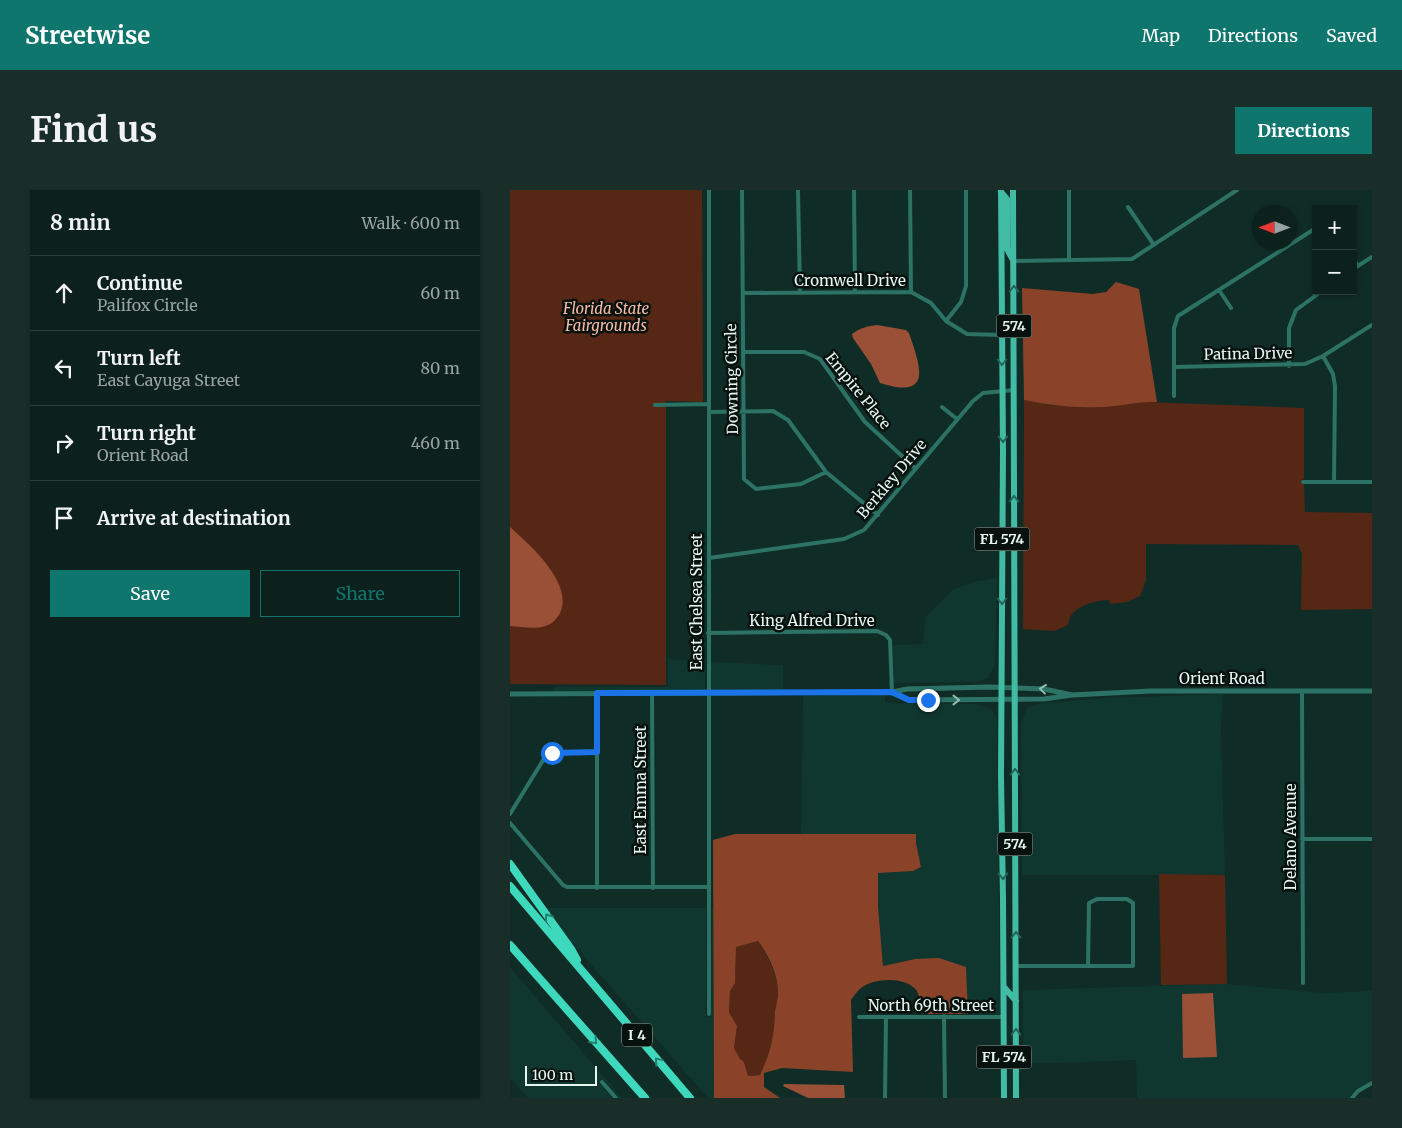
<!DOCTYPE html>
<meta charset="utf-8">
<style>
body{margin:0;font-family:Merriweather,serif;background:#1a2e29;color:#f1f3f6}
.controls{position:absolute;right:15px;top:15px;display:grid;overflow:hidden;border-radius:0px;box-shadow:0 1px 4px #0004}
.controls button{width:45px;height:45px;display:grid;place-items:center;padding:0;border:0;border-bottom:1px solid #2c3e3b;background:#0c211c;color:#f1f3f6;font:25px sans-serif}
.compass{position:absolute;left:742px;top:15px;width:45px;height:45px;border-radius:50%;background:#0c211c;box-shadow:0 1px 4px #0004;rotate:270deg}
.scale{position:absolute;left:15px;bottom:12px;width:72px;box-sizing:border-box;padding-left:5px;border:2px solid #e6f6f1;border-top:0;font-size:14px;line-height:18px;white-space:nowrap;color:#e6f6f1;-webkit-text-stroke:4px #07120f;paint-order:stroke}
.stop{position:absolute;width:15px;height:15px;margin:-11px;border:4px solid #1a73e8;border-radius:50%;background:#fff}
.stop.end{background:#1a73e8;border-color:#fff;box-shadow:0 1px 5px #0008}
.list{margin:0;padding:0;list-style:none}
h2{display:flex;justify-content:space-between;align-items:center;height:65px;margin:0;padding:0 20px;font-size:21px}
h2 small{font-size:16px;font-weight:400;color:#9aa3a3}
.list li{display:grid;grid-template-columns:32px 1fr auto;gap:15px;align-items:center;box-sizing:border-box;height:75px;padding:0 20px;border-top:1px solid #2c3e3b}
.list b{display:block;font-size:19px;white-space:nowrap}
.list p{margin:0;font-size:16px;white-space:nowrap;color:#9aa3a3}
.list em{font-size:16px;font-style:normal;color:#9aa3a3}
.actions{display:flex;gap:10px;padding:15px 20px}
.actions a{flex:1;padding:11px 0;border:1px solid #0f766e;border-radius:0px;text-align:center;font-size:18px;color:#0f766e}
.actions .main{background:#0f766e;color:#fff}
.icon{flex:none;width:28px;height:28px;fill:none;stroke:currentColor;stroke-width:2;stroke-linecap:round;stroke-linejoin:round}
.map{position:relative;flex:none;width:862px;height:908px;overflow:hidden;border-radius:0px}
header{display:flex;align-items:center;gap:30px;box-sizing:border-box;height:70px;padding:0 25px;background:#0f766e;color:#fff}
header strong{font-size:24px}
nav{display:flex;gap:28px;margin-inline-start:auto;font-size:18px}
.intro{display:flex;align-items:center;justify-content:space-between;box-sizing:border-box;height:120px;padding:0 30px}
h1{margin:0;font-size:35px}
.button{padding:12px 22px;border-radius:0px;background:#0f766e;color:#fff;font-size:18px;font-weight:700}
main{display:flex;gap:30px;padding:0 30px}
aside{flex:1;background:#0c211c;border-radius:0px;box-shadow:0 1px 4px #0004}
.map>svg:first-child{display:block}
.built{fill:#10372f}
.green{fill:#572715}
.forest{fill:#8a4328;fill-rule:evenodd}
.water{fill:#995036}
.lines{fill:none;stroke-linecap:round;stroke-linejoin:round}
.minor{stroke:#2c7365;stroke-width:4}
.tertiary{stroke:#2c7365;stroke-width:5}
.primary{stroke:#41bba4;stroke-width:6}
.motorway{stroke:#3ed8bd;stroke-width:8}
.oneway{stroke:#24665a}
.oneway2{stroke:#92bbb2}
.oneway3{stroke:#257f6f}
.route{stroke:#1a73e8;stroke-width:6}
.labels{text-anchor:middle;stroke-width:5;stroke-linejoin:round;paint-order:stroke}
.shield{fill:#07120f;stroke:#a3b2ad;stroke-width:1}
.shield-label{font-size:14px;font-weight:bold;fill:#e6f6f1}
.street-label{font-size:15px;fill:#e6f6f1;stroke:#07120f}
.park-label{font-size:15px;font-style:italic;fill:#fabaa3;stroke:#07120f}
</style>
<header>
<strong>Streetwise</strong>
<nav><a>Map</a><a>Directions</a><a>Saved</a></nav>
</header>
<div class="intro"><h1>Find us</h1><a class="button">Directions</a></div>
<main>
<aside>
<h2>8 min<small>Walk · 600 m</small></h2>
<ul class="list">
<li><svg class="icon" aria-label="ahead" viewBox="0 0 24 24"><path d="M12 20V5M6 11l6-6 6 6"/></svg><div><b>Continue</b><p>Palifox Circle</p></div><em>60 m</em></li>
<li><svg class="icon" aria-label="left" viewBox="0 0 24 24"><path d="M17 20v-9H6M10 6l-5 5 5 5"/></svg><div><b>Turn left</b><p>East Cayuga Street</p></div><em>80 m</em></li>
<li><svg class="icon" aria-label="right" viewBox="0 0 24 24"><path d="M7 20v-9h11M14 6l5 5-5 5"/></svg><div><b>Turn right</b><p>Orient Road</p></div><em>460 m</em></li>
<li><svg class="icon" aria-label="arrive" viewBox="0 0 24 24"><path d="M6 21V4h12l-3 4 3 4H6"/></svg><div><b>Arrive at destination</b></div></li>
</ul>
<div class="actions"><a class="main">Save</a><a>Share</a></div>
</aside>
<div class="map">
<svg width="862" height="908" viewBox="0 0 862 908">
<rect width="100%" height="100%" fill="#102c26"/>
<path class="built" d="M 487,388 L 485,474 L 478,488 L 467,492 L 384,493 L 383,455 L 413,454 L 416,426 L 444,399 L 468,391 Z
M 158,469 L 195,472 L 195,501 L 42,501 L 45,497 L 157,497 L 158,495 Z
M 201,472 L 273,475 L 273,500 L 201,501 Z
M 713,504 L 711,538 L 715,685 L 512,685 L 511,535 L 516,520 L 519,517 L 533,513 L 602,508 Z
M 293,505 L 375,505 L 375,513 L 465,514 L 474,516 L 483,521 L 487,530 L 490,824 L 458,824 L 456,777 L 405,769 L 373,776 L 368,716 L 368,683 L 403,681 L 411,678 L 406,653 L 291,644 Z
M 35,718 L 196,718 L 196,826 L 201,827 L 202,718 L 203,718 L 204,908 L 198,908 L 56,746 Z
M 0,777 L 112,908 L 109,908 L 93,889 L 89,892 L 102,908 L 18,908 L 0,888 Z
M 717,794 L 812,803 L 862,801 L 862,890 L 846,900 L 838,908 L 627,908 L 626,870 L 513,874 L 513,800 Z"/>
<path class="green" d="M 0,0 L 192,0 L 193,212 L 156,211 L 156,495 L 0,494 Z
M 514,210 L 540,215 L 587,217 L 635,212 L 794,218 L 794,289 L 791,290 L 791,294 L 794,294 L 795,322 L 862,323 L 862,419 L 791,420 L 792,363 L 788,355 L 636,354 L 636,390 L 630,406 L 617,412 L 600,414 L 599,410 C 588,410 571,414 563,423 C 560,426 559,430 558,435 L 544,441 L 513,439 Z
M 649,684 L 715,685 L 717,794 L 651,795 Z
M 248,751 C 258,767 269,786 268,806 C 267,811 266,816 265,821 C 264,847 261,861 250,885 L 238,886 L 234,872 L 230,870 L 224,858 L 227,836 L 219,822 L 220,801 L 225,792 L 226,757 Z"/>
<path class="forest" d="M 606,92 L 629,99 L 647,212 C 627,211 608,217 588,217 C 563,218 538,215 514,210 L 512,98 L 583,104 L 596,102 Z
M 225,644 L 406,644 L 406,653 L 411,677 L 403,681 L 368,683 L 368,716 L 373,776 L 405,769 L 429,768 L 456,777 L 458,824 L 413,824 C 411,817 410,807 407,801 C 396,786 364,788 351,798 C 348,800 344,806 341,810 L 343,882 L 272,878 L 254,883 L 254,897 L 270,908 L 204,908 L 203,650 ZM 248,751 C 259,766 269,786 268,806 C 267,811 266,816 265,821 C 264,847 261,861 250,885 L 238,886 L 234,872 L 230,869 L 224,858 L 227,836 L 219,822 L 220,801 L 225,793 L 226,757 Z"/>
<path class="water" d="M 367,135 L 396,140 L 399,143 C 410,176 424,210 370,193 L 361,174 L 343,148 L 342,144 C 350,138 357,136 367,135 Z
M 0,337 C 20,355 66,395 49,425 C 46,429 43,433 38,435 C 27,440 12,437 0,436 Z
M 703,803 L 707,867 L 673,868 L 672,804 Z
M 274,894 L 334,895 L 335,908 L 298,908 L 273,896 Z"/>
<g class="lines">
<path class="minor" d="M 199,0 L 199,824
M 232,0 L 234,289 L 246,299 L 291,294 L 316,282
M 288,0 L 290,102
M 344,0 L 345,101
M 400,0 L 401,102
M 618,17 L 644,55
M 843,68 L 848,76
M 559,70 L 559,0
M 504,71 L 622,69 L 727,0
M 843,79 L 862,67
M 709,100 L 721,118
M 233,103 L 401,102 L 421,113 L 436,131 L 457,144 L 492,145
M 436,131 L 451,112 L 456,96 L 456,0
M 234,162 L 294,162 L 310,169 L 355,232 L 405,278
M 813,166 L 823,184 L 825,196 L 824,292
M 779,176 L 779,138 L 786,120 L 812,101
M 664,177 L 795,174 L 813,166 L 862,135
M 664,206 L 664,138 L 668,126 L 806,38
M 145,215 L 199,214
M 432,217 L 447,229
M 199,222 L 263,221 L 278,230 L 316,282 L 368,325
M 793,292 L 862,292
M 199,368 L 334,349 L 354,340 L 463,211 L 473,203 L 504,200
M 198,443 L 367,441 L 376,445 L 380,450 L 382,502
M 792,501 L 793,793
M 87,503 L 87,698
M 142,503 L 143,698
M 0,624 L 35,567 L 39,564 L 87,562
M 0,633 L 53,695 L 57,697 L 199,697
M 792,649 L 862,649
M 587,709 L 617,709 L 623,713 L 623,776 L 578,776 L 579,713 Z
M 506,776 L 578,776
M 434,826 L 435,908
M 349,827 L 494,827
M 92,892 L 106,908
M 375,908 L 376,827
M 842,908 L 848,901 L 862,893"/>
<path class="tertiary" d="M 382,503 L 399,510 L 534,509 L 562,505 L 641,501 L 862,501
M 0,504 L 382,502 L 397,499 L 480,497 L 534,499 L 562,505"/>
<path class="primary" d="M 491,0 L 493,260 L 491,586 L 493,710 L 494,908
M 503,0 L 506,908
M 491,2 L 497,9 L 497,59 L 503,70
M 494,797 L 506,811"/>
<path class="motorway" d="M 0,674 L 61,759 L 67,770
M 0,696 L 180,908
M 0,755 L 135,908"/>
</g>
<defs><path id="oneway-chevron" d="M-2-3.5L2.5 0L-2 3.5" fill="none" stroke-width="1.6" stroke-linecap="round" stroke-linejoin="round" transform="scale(1.25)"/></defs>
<g class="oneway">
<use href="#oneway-chevron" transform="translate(504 99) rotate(-90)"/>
<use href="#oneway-chevron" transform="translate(492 172) rotate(90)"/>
<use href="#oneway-chevron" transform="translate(493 249) rotate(90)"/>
<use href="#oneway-chevron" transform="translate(504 309) rotate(-90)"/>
<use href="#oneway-chevron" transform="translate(492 411) rotate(90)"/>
<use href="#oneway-chevron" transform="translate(505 582) rotate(-90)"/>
<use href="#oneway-chevron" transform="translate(493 686) rotate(89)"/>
<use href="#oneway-chevron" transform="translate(506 745) rotate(-90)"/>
<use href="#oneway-chevron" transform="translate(506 842) rotate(-90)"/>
</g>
<g class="oneway2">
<use href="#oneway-chevron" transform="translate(533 499) rotate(-173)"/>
<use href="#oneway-chevron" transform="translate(446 510)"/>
</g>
<g class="oneway3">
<use href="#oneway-chevron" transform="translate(38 727) rotate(-126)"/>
<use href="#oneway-chevron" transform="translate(84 851) rotate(48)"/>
<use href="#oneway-chevron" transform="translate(148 871) rotate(-130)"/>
</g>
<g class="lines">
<path class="route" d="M 42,563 L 87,562 L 87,503 L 382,502 L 399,510 L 418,510"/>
</g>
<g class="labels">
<g class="shield">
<rect x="486.5" y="124.5" width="35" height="23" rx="4"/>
<rect x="464.5" y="337.5" width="55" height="23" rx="4"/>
<rect x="487.5" y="642.5" width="35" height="23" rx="4"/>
<rect x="112" y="833.5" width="30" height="23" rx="4"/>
<rect x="466.5" y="855.5" width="55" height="23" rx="4"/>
</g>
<g class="shield-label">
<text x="504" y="141">574</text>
<text x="492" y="354">FL 574</text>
<text x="505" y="659">574</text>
<text x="127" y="850">I 4</text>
<text x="494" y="872">FL 574</text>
</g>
<g class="street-label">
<text x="340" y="96">Cromwell Drive</text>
<text transform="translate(738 164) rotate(-1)" y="5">Patina Drive</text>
<text transform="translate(222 189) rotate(-91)" y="5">Downing Circle</text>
<text transform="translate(348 201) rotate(51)" y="5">Empire Place</text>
<text transform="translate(382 289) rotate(-50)" y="5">Berkley Drive</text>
<text transform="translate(187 412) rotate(-90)" y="5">East Chelsea Street</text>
<text x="302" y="436">King Alfred Drive</text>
<text x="712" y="494">Orient Road</text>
<text transform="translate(131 600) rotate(-90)" y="5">East Emma Street</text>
<text transform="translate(781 647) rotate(-90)" y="5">Delano Avenue</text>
<text x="421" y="821">North 69th Street</text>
</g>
<g class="park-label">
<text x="96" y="124">Florida State<tspan x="96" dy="17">Fairgrounds</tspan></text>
</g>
</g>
</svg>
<div class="controls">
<button>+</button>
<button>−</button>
</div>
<svg class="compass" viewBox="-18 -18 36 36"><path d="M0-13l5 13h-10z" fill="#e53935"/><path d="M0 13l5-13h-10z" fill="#9aa3a3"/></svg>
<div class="scale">100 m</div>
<div class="stop" style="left:42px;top:563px"></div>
<div class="stop end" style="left:418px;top:510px"></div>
</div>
</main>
